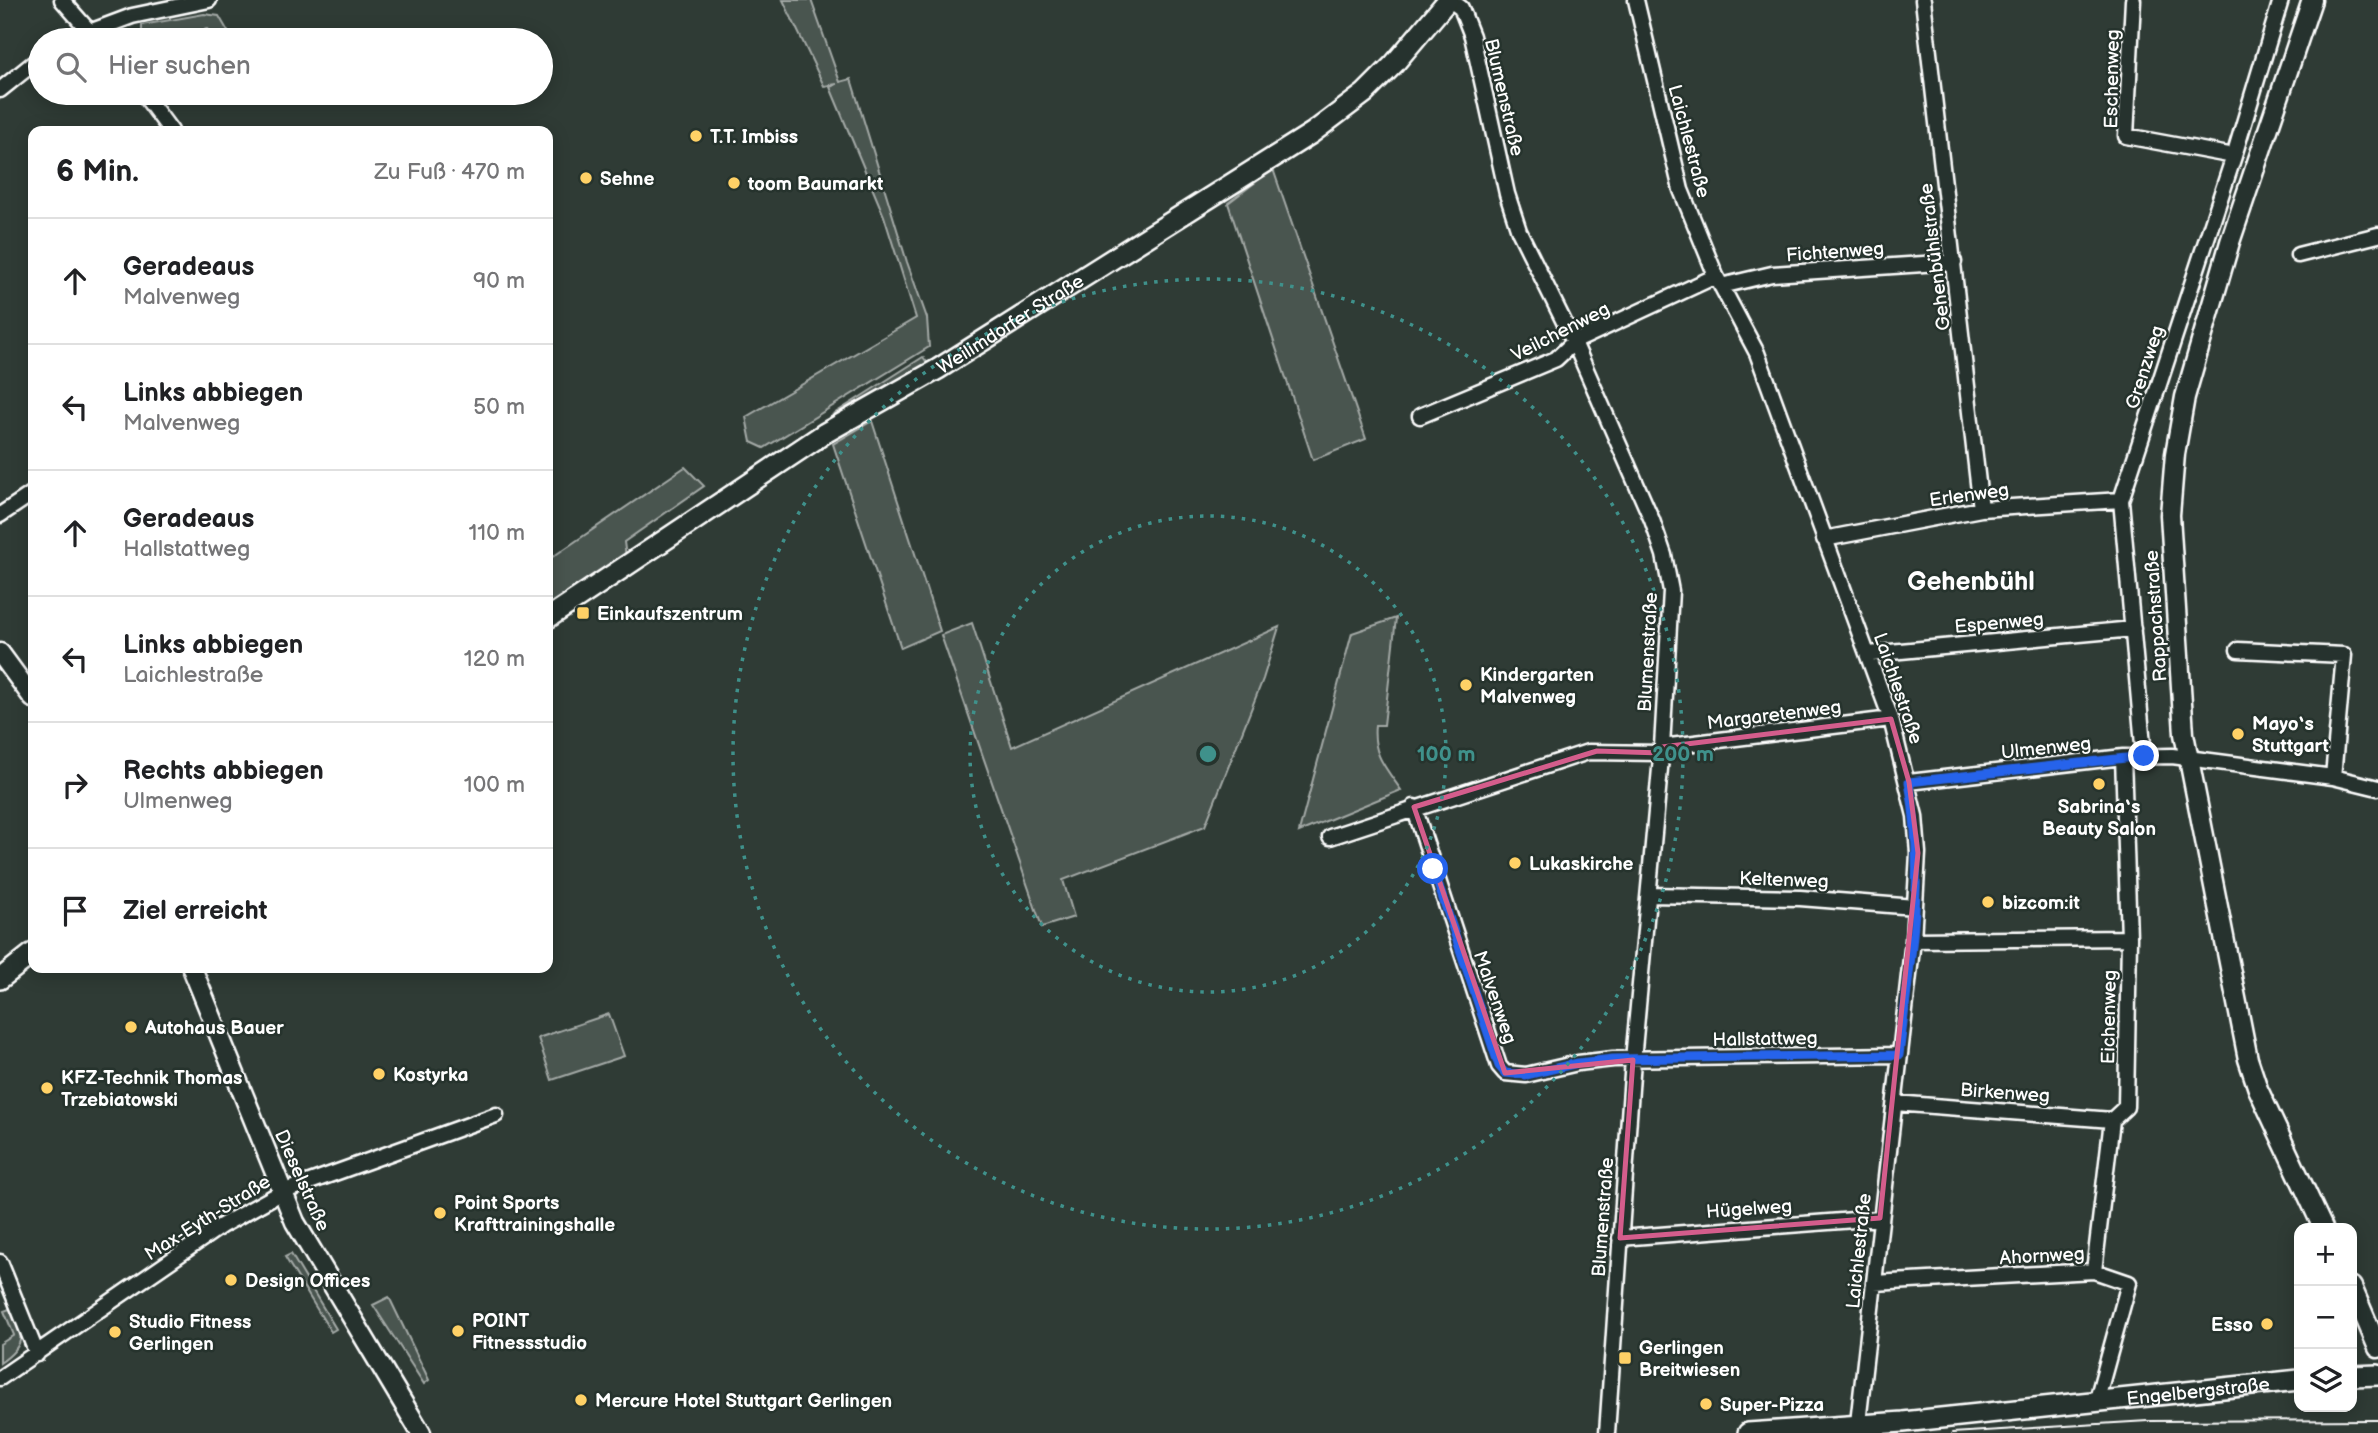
<!DOCTYPE html>
<html lang="de">
<meta charset="utf-8">
<style>
body{margin:0;font-family:"Balsamiq Sans",sans-serif;background:#f6f6f6;color:#202124}
.controls{position:absolute;right:21px;bottom:21px;display:grid;overflow:hidden;border-radius:14px;box-shadow:0 4px 18px #0003}
.controls button{width:63px;height:63px;display:grid;place-items:center;padding:0;border:0;border-bottom:2px solid #e0e0e0;background:#fff;color:#202124;font:35px sans-serif}
.stop{position:absolute;width:21px;height:21px;margin:-16px;border:5px solid #2563eb;border-radius:50%;background:#fff}
.stop.end{background:#2563eb;border-color:#fff;box-shadow:0 2px 7px #0008}
.list{margin:0;padding:0;list-style:none}
h2{display:flex;justify-content:space-between;align-items:center;height:91px;margin:0;padding:0 28px;font-size:30px}
h2 small{font-size:23px;font-weight:400;color:#757577}
.list li{display:grid;grid-template-columns:46px 1fr auto;gap:21px;align-items:center;box-sizing:border-box;height:126px;padding:0 28px;border-top:2px solid #e0e0e0}
.list b{display:block;font-size:26px;white-space:nowrap}
.list p{margin:0;font-size:23px;white-space:nowrap;color:#757577}
.list em{font-size:23px;font-style:normal;color:#757577}
.icon{flex:none;width:38px;height:38px;fill:none;stroke:currentColor;stroke-width:2;stroke-linecap:round;stroke-linejoin:round}
.map{position:relative;flex:none;width:2378px;height:1433px;overflow:hidden}
.search{position:absolute;background:#fff;box-shadow:0 4px 18px #0003;left:28px;top:28px;width:525px;height:77px;display:flex;align-items:center;gap:18px;box-sizing:border-box;padding:0 24px;border-radius:38px;color:#757577;font-size:26px}
.panel{position:absolute;background:#fff;box-shadow:0 4px 18px #0003;left:28px;top:126px;width:525px;height:847px;border-radius:14px}
.map>svg:first-child{display:block}
.green{fill:#4a544f;stroke:#a4aaa7;stroke-width:2}
.lines{fill:none;stroke-linecap:round;stroke-linejoin:round}
.minor-casing{stroke:#fff;stroke-width:19}
.tertiary-casing{stroke:#fff;stroke-width:23}
.secondary-casing{stroke:#fff;stroke-width:24}
.minor{stroke:#26332d;stroke-width:14}
.tertiary{stroke:#26332d;stroke-width:18}
.secondary{stroke:#26332d;stroke-width:19}
.tram{stroke:#fff;stroke-width:2}
.route{stroke:#2563eb;stroke-width:9}
.marked{fill:none;stroke:#d45d8c;stroke-width:5;stroke-linejoin:round}
.ring{fill:none;stroke:#3f918b;stroke-width:3.5;stroke-dasharray:3.5 7}
.poi-dot{fill:#ffd166;stroke:#26332d;stroke-width:2.5}
.labels{text-anchor:middle;stroke-width:5;stroke-linejoin:round;paint-order:stroke}
.street-label{font-size:19px;fill:#fff;stroke:#26332d}
.poi-label{font-size:19px;font-weight:bold;fill:#fff;stroke:#26332d;text-anchor:start}
.district-label{font-size:26px;font-weight:bold;fill:#fff;stroke:#26332d}
.centre{fill:#3f918b;stroke:#26332d;stroke-width:3.5}
.ring-label{font-size:21px;text-anchor:middle;font-weight:bold;fill:#3f918b;stroke:#26332d;stroke-width:5;stroke-linejoin:round;paint-order:stroke}
</style>
<div class="map">
<svg width="2378" height="1433" viewBox="0 0 2378 1433">
<rect width="100%" height="100%" fill="#2f3b35"/>
<filter id="ink" filterUnits="userSpaceOnUse"><feTurbulence type="fractalNoise" baseFrequency=".0143" numOctaves="2"/><feDisplacementMap in="SourceGraphic" scale="14" xChannelSelector="R" yChannelSelector="G"/><feConvolveMatrix kernelMatrix="1 2 1 2 8 2 1 2 1" color-interpolation-filters="sRGB"/></filter>
<g filter="url(#ink)">
<path class="green" d="M 783,0 L 811,0 L 840,82 L 851,79 L 907,262 L 927,318 L 929,347 L 764,448 L 751,442 L 746,417 L 916,318 L 884,216 L 830,87 L 837,84 L 824,86 Z
M 204,14 L 219,16 L 230,35 L 217,40 L 207,29 L 173,40 L 142,40 L 142,25 Z
M 1273,169 L 1366,439 L 1313,460 L 1228,203 Z
M 923,357 L 929,365 L 832,415 Z
M 872,421 L 940,631 L 901,648 L 833,444 Z
M 685,467 L 704,486 L 624,542 L 626,557 L 548,617 L 548,560 Z
M 1396,618 L 1384,725 L 1375,725 C 1372,754 1385,767 1401,790 L 1299,832 L 1352,633 Z
M 972,623 L 1012,747 L 1279,627 L 1263,679 L 1205,826 L 1063,880 L 1074,917 L 1042,927 L 941,635 Z
M 609,1014 L 624,1056 L 552,1080 L 538,1038 Z
M 291,1254 L 336,1329 L 331,1332 L 285,1257 Z
M 389,1297 L 429,1380 L 424,1384 L 373,1305 Z
M 12,1308 C 24,1336 26,1345 0,1363 L 0,1344 L 14,1335 L 4,1311 Z"/>
<g class="lines">
<g class="minor-casing">
<path id="minor" d="M 62,0 L 97,40
M 1450,0 L 1461,8 L 1472,36 L 1507,194 L 1519,231 L 1574,342 L 1652,520 L 1664,555 L 1671,591 L 1662,747 L 1633,1060 L 1607,1433
M 1636,0 L 1681,190 L 1716,276 L 1757,353 L 1891,719 L 1915,816 L 1918,853 L 1913,940 L 1858,1423
M 1923,0 L 1981,509
M 2133,0 L 2126,136 L 2234,156
M 68,40 L 132,16 L 209,0
M 0,90 L 40,58
M 143,93 L 171,131
M 2298,255 L 2378,235
M 1721,286 L 1772,274 L 1954,262
M 1420,416 L 1556,359 L 1574,342 L 1716,276
M 0,515 L 33,493
M 1824,539 L 1981,509 L 2121,500
M 2238,650 L 2344,655 L 2333,777
M 1869,654 L 2133,629
M 1662,747 L 1891,719
M 2144,756 L 2121,500 L 2234,156 L 2281,0
M 1909,782 L 2123,757 L 2172,756 L 2333,777 L 2378,788
M 1414,807 L 1499,1066 L 1505,1073 L 1526,1075 L 1578,1063 L 1613,1059 L 1899,1055
M 1330,837 L 1588,752 L 1661,753
M 1650,895 L 1800,898 L 1915,907
M 1913,940 L 2129,938
M 1895,1103 L 2112,1120
M 1620,1238 L 1880,1218
M 0,1262 L 37,1354
M 2094,1271 L 2112,1120 L 2126,1107 L 2129,938 L 2123,757
M 1874,1283 L 2094,1271 L 2129,1283 L 2096,1403
M 0,1378 L 221,1226 L 282,1192 L 496,1115"/>
</g>
<g class="tertiary-casing">
<path id="tertiary" d="M 2312,0 L 2230,242 L 2185,397 L 2175,454 L 2170,515 L 2184,734 L 2248,1059 L 2258,1089 L 2323,1228
M 0,653 L 33,698
M 192,968 L 295,1222 L 421,1433
M 2352,1287 L 2378,1348"/>
</g>
<g class="secondary-casing">
<g id="secondary">
<path id="s1" d="M 548,618 L 825,433 L 938,369 L 1312,133 L 1365,93 L 1394,64 L 1448,0"/>
<path d="M 0,979 L 33,953"/>
<path d="M 2352,1376 L 2378,1375"/>
<path id="s2" d="M 1748,1433 L 1903,1422 L 2299,1380"/>
</g>
</g>
<use href="#minor" class="minor"/>
<use href="#tertiary" class="tertiary"/>
<use href="#secondary" class="secondary"/>
<path class="tram" d="M 1952,1433 L 2148,1421 L 2378,1420"/>
</g>
</g>
<g class="lines" filter="url(#ink)">
<path class="route" d="M 1433,869 L 1499,1066 L 1505,1073 L 1526,1075 L 1578,1063 L 1613,1059 L 1899,1055 C 1910,964 1926,873 1909,782 L 2144,756"/>
</g>
<path class="marked" d="M 1891,719 L 1909,782 L 1918,853 L 1880,1218 L 1620,1238 L 1633,1060 L 1505,1073 L 1414,807 L 1597,751 L 1661,753 L 1662,747 Z"/>
<g class="ring">
<circle cx="1208" cy="754" r="238"/>
<circle cx="1208" cy="754" r="475"/>
</g>
<g class="poi-dot">
<circle cx="696" cy="136" r="7"/>
<circle cx="586" cy="178" r="7"/>
<circle cx="734" cy="183" r="7"/>
<rect x="576" y="606" width="14" height="14" rx="3.5"/>
<circle cx="1466" cy="685" r="7"/>
<circle cx="2238" cy="734" r="7"/>
<circle cx="2099" cy="784" r="7"/>
<circle cx="1515" cy="863" r="7"/>
<circle cx="1988" cy="902" r="7"/>
<circle cx="131" cy="1027" r="7"/>
<circle cx="379" cy="1074" r="7"/>
<circle cx="47" cy="1088" r="7"/>
<circle cx="440" cy="1213" r="7"/>
<circle cx="231" cy="1280" r="7"/>
<circle cx="2267" cy="1324" r="7"/>
<circle cx="458" cy="1331" r="7"/>
<circle cx="115" cy="1332" r="7"/>
<rect x="1618" y="1351" width="14" height="14" rx="3.5"/>
<circle cx="581" cy="1400" r="7"/>
<circle cx="1706" cy="1404" r="7"/>
</g>
<g class="labels">
<g class="street-label">
<text transform="translate(2111 79) rotate(-89)" y="7">Eschenweg</text>
<text transform="translate(1505 97) rotate(77)" y="7">Blumenstraße</text>
<text transform="translate(1690 141) rotate(75)" y="7">Laichlestraße</text>
<text transform="translate(1835 251) rotate(-4)" y="7">Fichtenweg</text>
<text transform="translate(1934 257) rotate(-97)" y="7">Gehenbühlstraße</text>
<text dy="7" stroke="none"><textPath href="#s1" startOffset="548">Weilimdorfer Straße</textPath></text>
<text transform="translate(1560 331) rotate(-27)" y="7">Veilchenweg</text>
<text transform="translate(2144 367) rotate(-72)" y="7">Grenzweg</text>
<text transform="translate(1969 494) rotate(-8)" y="7">Erlenweg</text>
<text transform="translate(2155 616) rotate(-94)" y="7">Rappachstraße</text>
<text transform="translate(1999 622) rotate(-5)" y="7">Espenweg</text>
<text transform="translate(1647 652) rotate(-87)" y="7">Blumenstraße</text>
<text transform="translate(1899 688) rotate(71)" y="7">Laichlestraße</text>
<text transform="translate(1774 714) rotate(-7)" y="7">Margaretenweg</text>
<text transform="translate(2046 747) rotate(-6)" y="7">Ulmenweg</text>
<text transform="translate(1784 879) rotate(2)" y="7">Keltenweg</text>
<text transform="translate(1496 997) rotate(71)" y="7">Malvenweg</text>
<text transform="translate(2108 1017) rotate(-89)" y="7">Eichenweg</text>
<text transform="translate(1765 1038) rotate(-1)" y="7">Hallstattweg</text>
<text transform="translate(2005 1092) rotate(4)" y="7">Birkenweg</text>
<text transform="translate(303 1180) rotate(66)" y="7">Dieselstraße</text>
<text transform="translate(1749 1208) rotate(-4)" y="7">Hügelweg</text>
<text transform="translate(207 1217) rotate(-32)" y="7">Max-Eyth-Straße</text>
<text transform="translate(1602 1217) rotate(-86)" y="7">Blumenstraße</text>
<text transform="translate(1858 1251) rotate(-84)" y="7">Laichlestraße</text>
<text transform="translate(2042 1255) rotate(-3)" y="7">Ahornweg</text>
<text dy="7" stroke="none"><textPath href="#s2" startOffset="452">Engelbergstraße</textPath></text>
</g>
<g class="poi-label">
<text x="710" y="143">T.T. Imbiss</text>
<text x="600" y="185">Sehne</text>
<text x="748" y="190">toom Baumarkt</text>
<text x="597" y="620">Einkaufszentrum</text>
<text x="1480" y="681">Kindergarten<tspan x="1480" dy="22">Malvenweg</tspan></text>
<text x="2252" y="730">Mayo‘s<tspan x="2252" dy="22">Stuttgart</tspan></text>
<text x="2099" y="813" text-anchor="middle">Sabrina‘s<tspan x="2099" dy="22">Beauty Salon</tspan></text>
<text x="1529" y="870">Lukaskirche</text>
<text x="2002" y="909">bizcom:it</text>
<text x="145" y="1034">Autohaus Bauer</text>
<text x="393" y="1081">Kostyrka</text>
<text x="61" y="1084">KFZ-Technik Thomas<tspan x="61" dy="22">Trzebiatowski</tspan></text>
<text x="454" y="1209">Point Sports<tspan x="454" dy="22">Krafttrainingshalle</tspan></text>
<text x="245" y="1287">Design Offices</text>
<text x="472" y="1327">POINT<tspan x="472" dy="22">Fitnessstudio</tspan></text>
<text x="129" y="1328">Studio Fitness<tspan x="129" dy="22">Gerlingen</tspan></text>
<text x="2253" y="1331" text-anchor="end">Esso</text>
<text x="1639" y="1354">Gerlingen<tspan x="1639" dy="22">Breitwiesen</tspan></text>
<text x="595" y="1407">Mercure Hotel Stuttgart Gerlingen</text>
<text x="1720" y="1411">Super-Pizza</text>
</g>
<g class="district-label">
<text x="1971" y="590">Gehenbühl</text>
</g>
</g>
<circle cx="1208" cy="754" r="10" class="centre"/>
<g class="ring-label">
<text x="1446" y="761">100 m</text>
<text x="1683" y="761">200 m</text>
</g>
</svg>
<div class="controls">
<button>+</button>
<button>−</button>
<button><svg class="icon" aria-label="layers" viewBox="0 0 24 24"><path d="M12 4l9 5-9 5-9-5zM3 14l9 5 9-5"/></svg></button>
</div>
<div class="stop" style="left:1433px;top:869px"></div>
<div class="stop end" style="left:2144px;top:756px"></div>
<div class="search"><svg class="icon" aria-label="search" viewBox="0 0 24 24"><circle cx="10" cy="10" r="6"/><path d="M15 15l6 6"/></svg>Hier suchen</div>
<section class="panel">
<h2>6 Min.<small>Zu Fuß · 470 m</small></h2>
<ul class="list">
<li><svg class="icon" aria-label="ahead" viewBox="0 0 24 24"><path d="M12 20V5M6 11l6-6 6 6"/></svg><div><b>Geradeaus</b><p>Malvenweg</p></div><em>90 m</em></li>
<li><svg class="icon" aria-label="left" viewBox="0 0 24 24"><path d="M17 20v-9H6M10 6l-5 5 5 5"/></svg><div><b>Links abbiegen</b><p>Malvenweg</p></div><em>50 m</em></li>
<li><svg class="icon" aria-label="ahead" viewBox="0 0 24 24"><path d="M12 20V5M6 11l6-6 6 6"/></svg><div><b>Geradeaus</b><p>Hallstattweg</p></div><em>110 m</em></li>
<li><svg class="icon" aria-label="left" viewBox="0 0 24 24"><path d="M17 20v-9H6M10 6l-5 5 5 5"/></svg><div><b>Links abbiegen</b><p>Laichlestraße</p></div><em>120 m</em></li>
<li><svg class="icon" aria-label="right" viewBox="0 0 24 24"><path d="M7 20v-9h11M14 6l5 5-5 5"/></svg><div><b>Rechts abbiegen</b><p>Ulmenweg</p></div><em>100 m</em></li>
<li><svg class="icon" aria-label="arrive" viewBox="0 0 24 24"><path d="M6 21V4h12l-3 4 3 4H6"/></svg><div><b>Ziel erreicht</b></div></li>
</ul>
</section>
</div>
